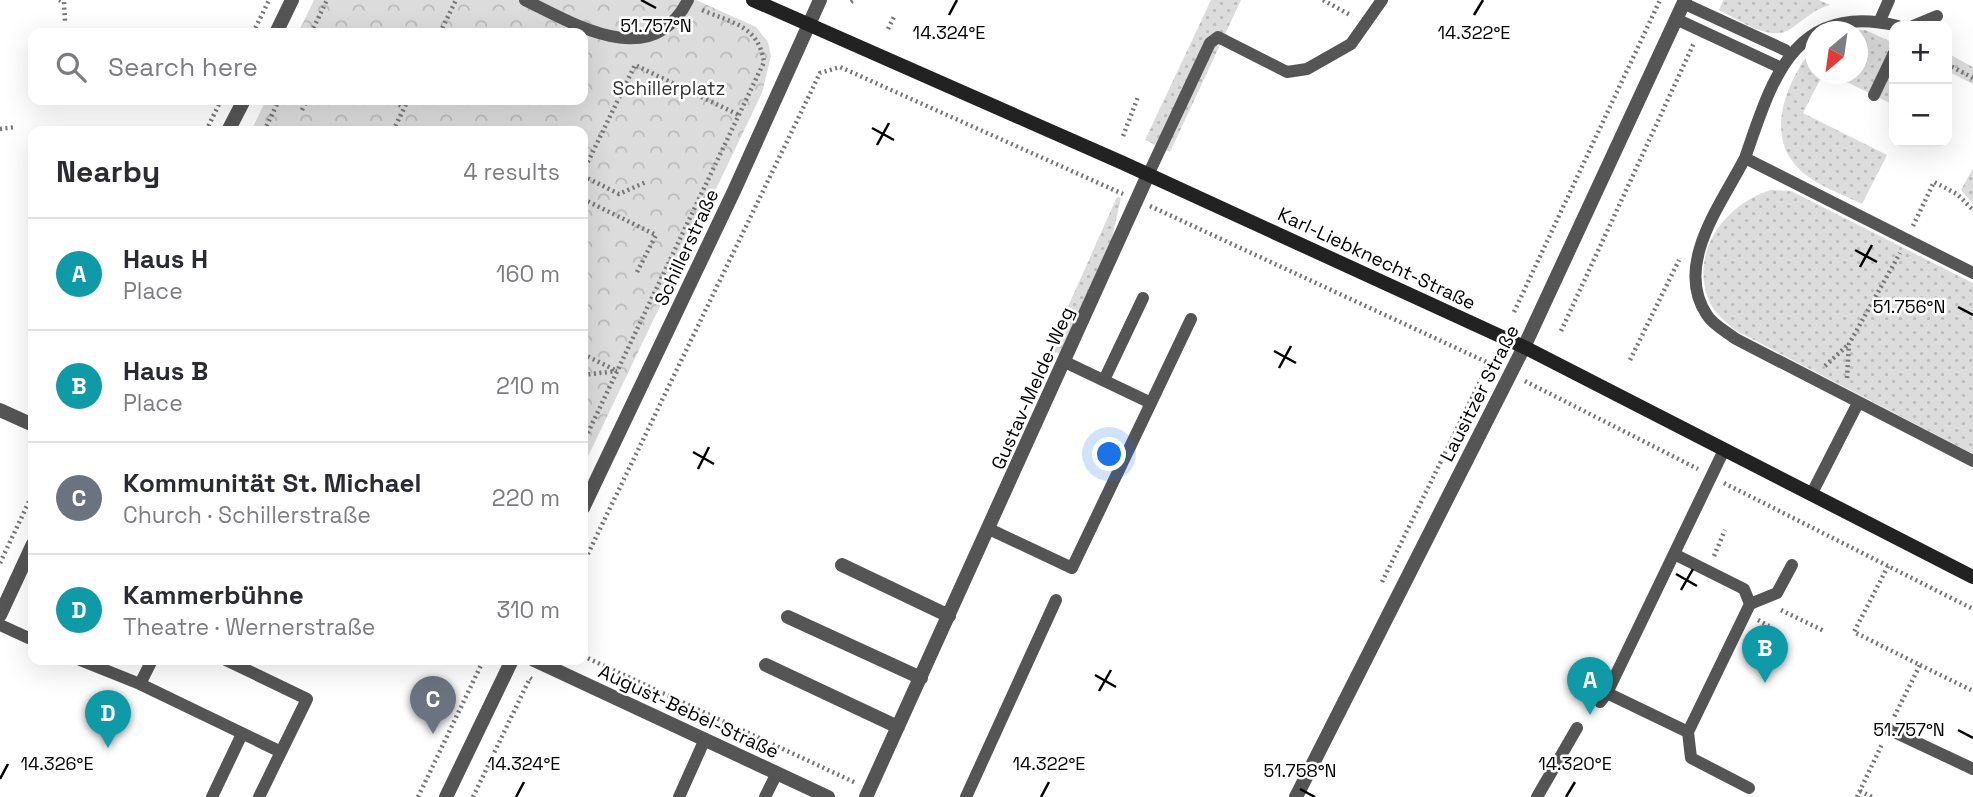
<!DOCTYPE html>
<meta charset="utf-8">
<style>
body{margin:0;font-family:"Space Grotesk",sans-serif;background:#f2f2f3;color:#2b2b33}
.controls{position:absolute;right:21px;top:21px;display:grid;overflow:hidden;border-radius:14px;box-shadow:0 7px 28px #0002}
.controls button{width:63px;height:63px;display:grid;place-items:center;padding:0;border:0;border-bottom:2px solid #e1e1e2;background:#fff;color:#2b2b33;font:35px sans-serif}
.compass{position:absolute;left:1805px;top:21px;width:63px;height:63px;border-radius:50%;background:#fff;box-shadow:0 7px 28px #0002;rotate:209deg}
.you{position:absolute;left:1110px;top:455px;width:24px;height:24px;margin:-18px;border:5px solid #fff;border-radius:50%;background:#1a73e8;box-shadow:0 0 0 10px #1a73e833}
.badge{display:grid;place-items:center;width:46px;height:46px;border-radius:50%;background:#000;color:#fff;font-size:23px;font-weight:700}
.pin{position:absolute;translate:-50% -58px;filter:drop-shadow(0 2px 4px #0008)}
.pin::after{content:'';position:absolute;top:37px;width:24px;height:21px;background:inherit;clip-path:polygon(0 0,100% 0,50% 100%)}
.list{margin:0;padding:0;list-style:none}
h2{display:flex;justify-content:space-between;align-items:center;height:91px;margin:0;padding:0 28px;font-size:30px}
h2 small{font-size:23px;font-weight:400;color:#7c7c81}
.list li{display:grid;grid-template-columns:46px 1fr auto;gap:21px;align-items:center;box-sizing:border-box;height:112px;padding:0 28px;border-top:2px solid #e1e1e2}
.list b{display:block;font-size:26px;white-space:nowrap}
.list p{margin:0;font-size:23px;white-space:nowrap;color:#7c7c81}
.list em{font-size:23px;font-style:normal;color:#7c7c81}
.icon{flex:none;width:38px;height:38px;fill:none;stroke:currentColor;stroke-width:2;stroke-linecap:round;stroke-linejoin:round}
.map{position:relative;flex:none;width:1973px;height:797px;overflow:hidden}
.search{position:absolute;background:#fff;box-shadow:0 7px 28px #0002;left:28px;top:28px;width:560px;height:77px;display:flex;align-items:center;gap:18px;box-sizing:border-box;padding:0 24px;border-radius:14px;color:#7c7c81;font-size:26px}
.panel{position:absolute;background:#fff;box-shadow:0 7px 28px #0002;left:28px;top:126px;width:560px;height:539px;border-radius:14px}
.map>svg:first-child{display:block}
.grass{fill:url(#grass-dots)}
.park{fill:url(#park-crowns)}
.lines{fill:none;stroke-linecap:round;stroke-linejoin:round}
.path{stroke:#777;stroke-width:4.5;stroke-dasharray:2 3.5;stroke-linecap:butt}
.lane{stroke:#555;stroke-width:12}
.street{stroke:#555;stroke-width:14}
.secondary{stroke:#222;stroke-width:14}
.ticks{fill:none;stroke:#000;stroke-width:2.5}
.labels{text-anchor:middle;stroke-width:5;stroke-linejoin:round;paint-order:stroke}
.park-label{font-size:19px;fill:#333;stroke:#fff}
.street-label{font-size:19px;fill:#000;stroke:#fff}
.ticks-label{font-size:18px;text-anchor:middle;fill:#000;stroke:#fff;stroke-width:5;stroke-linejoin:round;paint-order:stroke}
</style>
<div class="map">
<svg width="1973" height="797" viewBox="0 0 1973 797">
<defs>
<pattern id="grass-dots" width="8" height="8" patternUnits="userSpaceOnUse" patternTransform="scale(1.75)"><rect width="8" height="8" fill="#dcdcdc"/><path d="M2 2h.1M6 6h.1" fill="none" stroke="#bbb" stroke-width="1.8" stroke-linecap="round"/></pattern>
<pattern id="park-crowns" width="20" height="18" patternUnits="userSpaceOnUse" patternTransform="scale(1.75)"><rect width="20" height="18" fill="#dcdcdc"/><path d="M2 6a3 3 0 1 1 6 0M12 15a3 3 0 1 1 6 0" fill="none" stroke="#bbb"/></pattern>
</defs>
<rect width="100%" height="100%" fill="#fff"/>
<path class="grass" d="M 1211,0 L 1241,0 L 1170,152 L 1145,140 Z
M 1723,0 L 1819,0 L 1830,5 C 1813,10 1806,18 1792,28 C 1771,44 1738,19 1719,10 Z
M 1865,30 L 1894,43 L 1894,105 L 1830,74 L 1857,74 L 1857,32 L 1851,31 Z
M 1815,46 L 1815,74 L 1823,74 L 1803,113 L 1887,155 L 1862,204 C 1842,194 1815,185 1799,169 C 1763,134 1788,78 1815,46 Z
M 1947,53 L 1973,67 L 1973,84 L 1947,71 Z
M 1973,168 L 1973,204 L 1961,190 Z
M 1771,190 L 1791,191 L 1973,283 L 1973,454 L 1735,330 C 1726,322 1714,313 1709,301 C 1689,252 1725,204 1771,190 Z
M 1117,197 L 1121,198 L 1111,243 L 1060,354 L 1049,349 Z"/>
<path class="park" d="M 314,0 L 696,0 L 756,27 L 768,42 L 771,56 L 762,93 L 583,467 L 583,131 L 251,131 L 266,100 L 583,100 L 583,33 L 298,33 Z"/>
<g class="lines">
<path class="path" d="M 59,0 L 64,2 L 65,21
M 1323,0 L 1352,16
M 851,2 L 854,0
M 888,29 L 895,15
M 253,33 L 269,0
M 311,33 L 327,0
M 440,33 L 456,0
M 1947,64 L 1973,78
M 389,100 L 404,107
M 302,110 L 307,100
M 0,129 L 16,127
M 206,131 L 221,100
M 264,131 L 279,100
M 393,131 L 408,100
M 1123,136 L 1138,97
M 583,172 L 635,65 L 739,115
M 583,176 L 619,194 L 646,182
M 583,199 L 656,235 L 636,274
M 1150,206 L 1495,366
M 1913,226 L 1934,182 L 1957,194 L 1973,210
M 1514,312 L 1660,0
M 1561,331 L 1694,43
M 583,354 L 617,371
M 1630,360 L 1679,260
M 1825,366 L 1849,344
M 583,375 L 617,371
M 1847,378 L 1849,344 L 1900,253
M 1525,381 L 1698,469
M 583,443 L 764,62 C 758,25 732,23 702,10
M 1724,483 L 1973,609
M 1714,556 L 1725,530
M 0,563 L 33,493
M 583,564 L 820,73 L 840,67 L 1123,194
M 1888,566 L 1854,632 L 1920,665 L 1894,717
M 1382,582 L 1489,363
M 1781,610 L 1824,631
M 1758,620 L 1769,626
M 583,656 L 856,783
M 1920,665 L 1973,691
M 1860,791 L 1872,797
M 418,797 L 483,661
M 473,797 L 530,678 L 533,680
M 1857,797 L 1882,744"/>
<path class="lane" d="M 525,0 C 576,25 652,72 688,0
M 1683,3 L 1785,50
M 1881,18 L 1889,0
M 1676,19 L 1777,66
M 1913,26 L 1937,16
M 1874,95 L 1894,53
M 1745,158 C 1771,84 1792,0 1898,26
M 1148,175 L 1210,43 L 1218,37 L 1287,72 L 1307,69 L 1351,44 L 1382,0
M 1973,273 L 1745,158 C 1722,203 1673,265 1707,315 C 1713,325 1727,332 1736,339 L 1973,461
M 1104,380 L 1143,298
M 1151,403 L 1191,319
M 1811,495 L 1858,403
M 989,529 L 1072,568 L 1151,403 L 1065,362
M 1674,554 L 1744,589 L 1750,604
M 0,625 L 33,640
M 80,660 L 140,684 L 281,752 L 259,797
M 226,660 L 307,699 L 281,752
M 140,684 L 152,660
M 1607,693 L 1688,732 L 1691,758 L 1749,788
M 1600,702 L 1607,693 L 1724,450
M 1888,729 L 1973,769
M 1688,732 L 1750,604 L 1777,593 L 1792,565
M 212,797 L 242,734
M 679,797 L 705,739
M 765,797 L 777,773
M 966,797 L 1056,600
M 1537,797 L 1577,728"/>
<path class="street" d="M 276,33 L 292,0
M 228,131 L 244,100
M 0,410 L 33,425
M 583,508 L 734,191 L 820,0
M 842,565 L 949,616
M 0,615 L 33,544
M 788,617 L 921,678
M 534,660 L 828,797
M 766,665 L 898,727
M 446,797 L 512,660
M 866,797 L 1148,175
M 1296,797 L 1524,347 L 1685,0"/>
<path class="secondary" d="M 753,0 L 1123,163 L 1524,347 L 1973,577"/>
</g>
<path class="ticks" d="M 641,0 L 656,8M 949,15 L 957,0M 1474,15 L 1483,0M 872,128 L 894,140M 877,145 L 889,123M 1855,250 L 1877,262M 1860,267 L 1872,245M 1958,307 L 1973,315M 1274,351 L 1296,363M 1279,368 L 1291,346M 693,452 L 714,464M 698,469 L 709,447M 1676,574 L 1697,586M 1681,590 L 1693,569M 1095,675 L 1116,687M 1099,691 L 1111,670M 1958,730 L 1973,738M 0,779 L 8,764M 1300,789 L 1315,797M 516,797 L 524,782M 1041,797 L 1049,782M 1566,797 L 1575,782"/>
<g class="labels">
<g class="park-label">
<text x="669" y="95">Schillerplatz</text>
</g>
<g class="street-label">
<text transform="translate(686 247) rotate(-65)" y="7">Schillerstraße</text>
<text transform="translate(1377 258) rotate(25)" y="7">Karl-Liebknecht-Straße</text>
<text transform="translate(1032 388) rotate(-66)" y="7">Gustav-Melde-Weg</text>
<text transform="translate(1479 393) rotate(-63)" y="7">Lausitzer Straße</text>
<text transform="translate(689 711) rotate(25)" y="7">August-Bebel-Straße</text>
</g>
</g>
<g class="ticks-label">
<text x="656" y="32">51.757°N</text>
<text x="949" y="39">14.324°E</text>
<text x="1474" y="39">14.322°E</text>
<text x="1909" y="313">51.756°N</text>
<text x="1909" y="736">51.757°N</text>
<text x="57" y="770">14.326°E</text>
<text x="524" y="770">14.324°E</text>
<text x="1049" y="770">14.322°E</text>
<text x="1575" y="770">14.320°E</text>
<text x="1300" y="777">51.758°N</text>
</g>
</svg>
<div class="controls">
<button>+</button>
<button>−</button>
</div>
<svg class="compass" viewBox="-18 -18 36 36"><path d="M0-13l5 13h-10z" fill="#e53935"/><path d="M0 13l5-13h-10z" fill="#7c7c81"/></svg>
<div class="you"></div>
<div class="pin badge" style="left:1590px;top:715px;background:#0f9aa8">A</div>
<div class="pin badge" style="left:1765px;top:683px;background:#0f9aa8">B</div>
<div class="pin badge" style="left:433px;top:734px;background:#6b7280">C</div>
<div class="pin badge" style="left:108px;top:748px;background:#0f9aa8">D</div>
<div class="search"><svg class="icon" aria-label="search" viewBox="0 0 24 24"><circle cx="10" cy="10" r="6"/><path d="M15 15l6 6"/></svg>Search here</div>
<section class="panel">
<h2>Nearby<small>4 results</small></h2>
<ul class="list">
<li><span class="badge" style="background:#0f9aa8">A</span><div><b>Haus H</b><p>Place</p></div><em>160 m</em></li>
<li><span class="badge" style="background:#0f9aa8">B</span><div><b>Haus B</b><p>Place</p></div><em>210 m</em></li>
<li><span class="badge" style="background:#6b7280">C</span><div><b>Kommunität St. Michael</b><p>Church · Schillerstraße</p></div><em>220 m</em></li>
<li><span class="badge" style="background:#0f9aa8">D</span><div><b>Kammerbühne</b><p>Theatre · Wernerstraße</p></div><em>310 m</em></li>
</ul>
</section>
</div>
